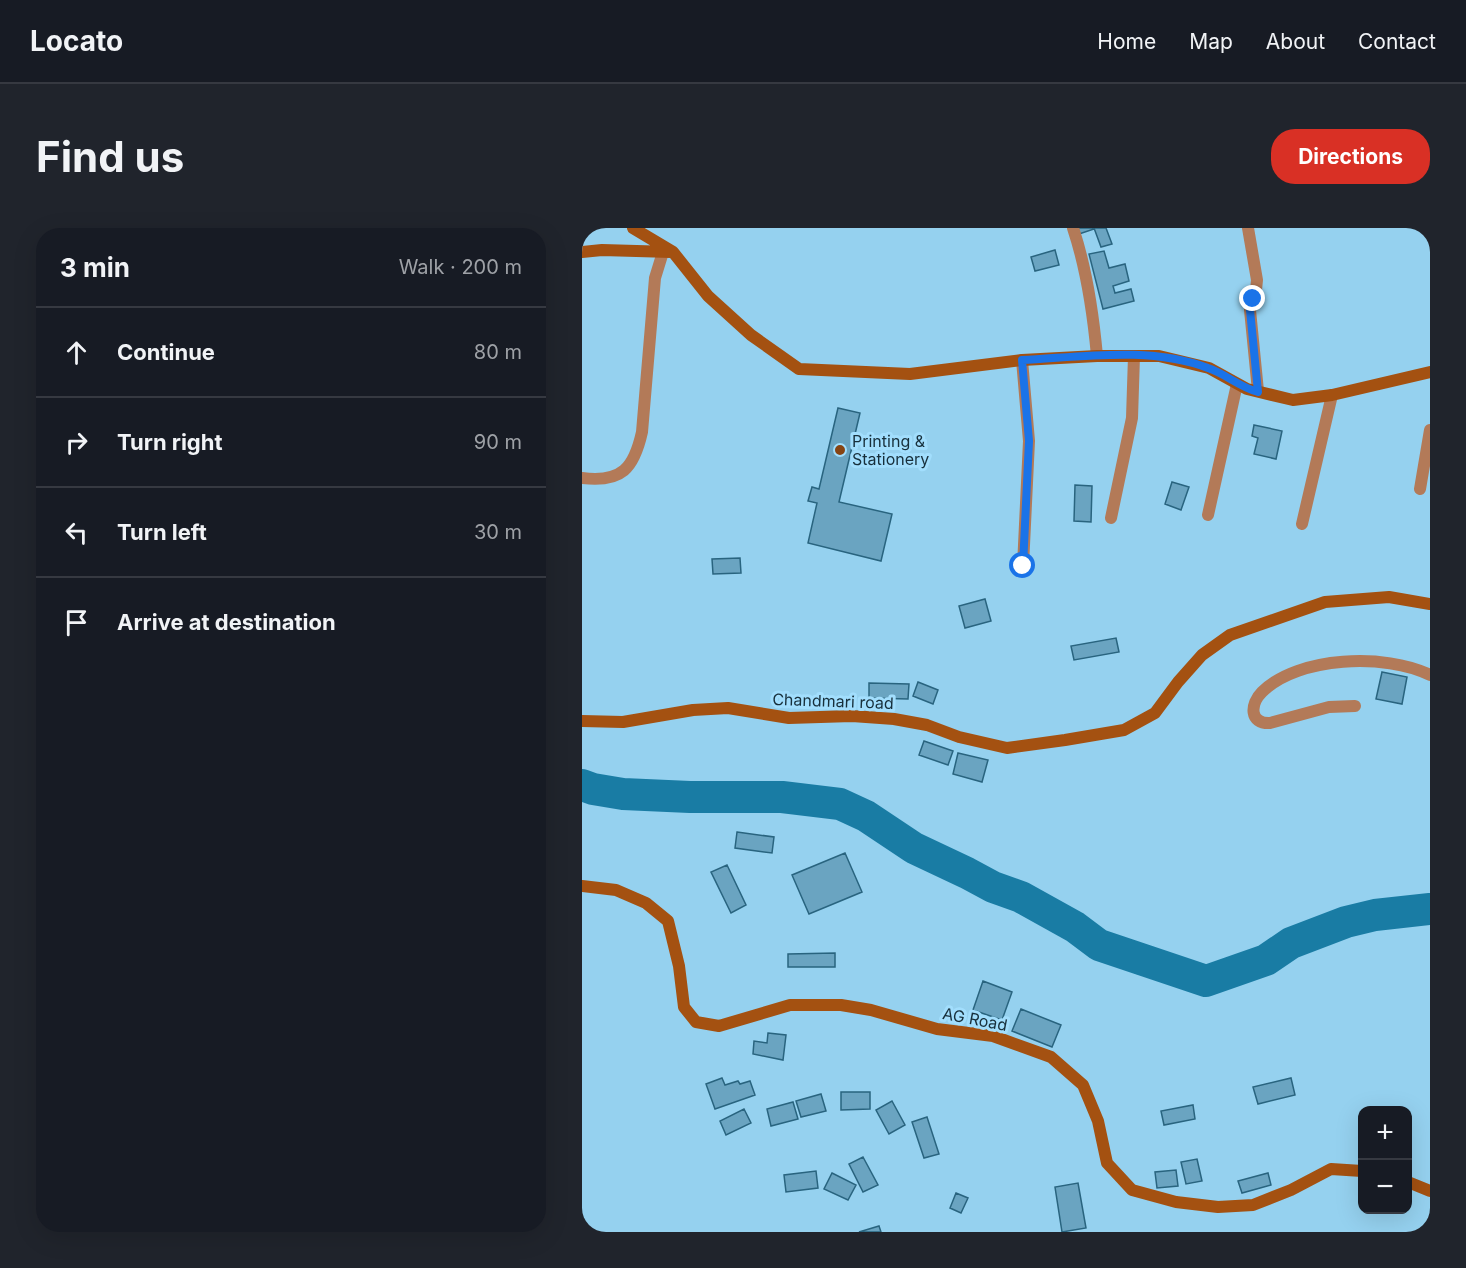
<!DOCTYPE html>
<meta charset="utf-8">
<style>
body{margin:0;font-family:Inter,sans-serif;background:#20242c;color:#f1f3f6}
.controls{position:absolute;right:18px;bottom:18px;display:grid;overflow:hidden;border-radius:12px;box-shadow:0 6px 24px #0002}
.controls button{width:54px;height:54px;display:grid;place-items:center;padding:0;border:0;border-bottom:2px solid #363941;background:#171b24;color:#f1f3f6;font:30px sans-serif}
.stop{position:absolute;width:18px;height:18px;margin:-14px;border:4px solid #1a73e8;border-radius:50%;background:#fff}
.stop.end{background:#1a73e8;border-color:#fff;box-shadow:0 2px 6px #0008}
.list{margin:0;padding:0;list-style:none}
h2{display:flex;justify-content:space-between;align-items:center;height:78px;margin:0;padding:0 24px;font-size:26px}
h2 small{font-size:20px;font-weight:400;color:#9ea1a6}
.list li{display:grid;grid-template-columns:39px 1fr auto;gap:18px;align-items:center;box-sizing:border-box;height:90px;padding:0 24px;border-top:2px solid #363941}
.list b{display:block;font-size:22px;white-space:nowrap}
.list em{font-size:20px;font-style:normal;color:#9ea1a6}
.icon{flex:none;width:33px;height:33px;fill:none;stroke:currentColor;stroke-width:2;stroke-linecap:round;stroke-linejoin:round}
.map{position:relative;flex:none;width:848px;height:1004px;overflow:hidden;border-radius:24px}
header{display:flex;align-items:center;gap:36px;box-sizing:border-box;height:84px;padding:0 30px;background:#171b24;border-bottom:2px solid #363941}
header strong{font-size:28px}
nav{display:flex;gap:33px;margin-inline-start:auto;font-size:21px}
.intro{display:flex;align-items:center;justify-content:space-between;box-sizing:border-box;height:144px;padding:0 36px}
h1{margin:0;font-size:42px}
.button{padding:15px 27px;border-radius:24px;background:#d93025;color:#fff;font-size:21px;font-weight:700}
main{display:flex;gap:36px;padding:0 36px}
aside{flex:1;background:#171b24;border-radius:24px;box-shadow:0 6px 24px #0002}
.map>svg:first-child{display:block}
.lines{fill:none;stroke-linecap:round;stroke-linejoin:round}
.river{stroke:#197ca4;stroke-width:32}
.building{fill:#6aa4c1;stroke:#29647f;stroke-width:1.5}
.street{stroke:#b37a58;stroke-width:12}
.secondary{stroke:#a45111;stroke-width:12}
.route{stroke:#1a73e8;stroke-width:8}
.poi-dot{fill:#864414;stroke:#a2defd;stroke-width:2}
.labels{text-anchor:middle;stroke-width:6;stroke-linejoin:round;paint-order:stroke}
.poi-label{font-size:16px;fill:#172f3b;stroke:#a2defd;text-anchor:start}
.street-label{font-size:16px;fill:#172f3b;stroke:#a2defd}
</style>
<header>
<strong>Locato</strong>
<nav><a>Home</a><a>Map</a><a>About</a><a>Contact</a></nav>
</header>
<div class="intro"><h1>Find us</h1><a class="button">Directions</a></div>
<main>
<aside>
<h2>3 min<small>Walk · 200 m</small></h2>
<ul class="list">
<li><svg class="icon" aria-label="ahead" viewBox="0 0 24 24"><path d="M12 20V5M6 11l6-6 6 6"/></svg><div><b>Continue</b></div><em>80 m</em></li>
<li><svg class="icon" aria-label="right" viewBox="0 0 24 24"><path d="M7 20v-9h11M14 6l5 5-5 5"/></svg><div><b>Turn right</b></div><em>90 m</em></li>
<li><svg class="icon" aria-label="left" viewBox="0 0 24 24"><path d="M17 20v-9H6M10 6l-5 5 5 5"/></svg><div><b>Turn left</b></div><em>30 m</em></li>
<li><svg class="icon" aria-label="arrive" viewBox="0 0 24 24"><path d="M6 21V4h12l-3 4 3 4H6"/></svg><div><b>Arrive at destination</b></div></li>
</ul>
</aside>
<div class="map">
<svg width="848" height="1004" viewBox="0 0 848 1004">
<rect width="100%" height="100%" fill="#95d1ef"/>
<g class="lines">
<path class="river" d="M 0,557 L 11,561 L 41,566 L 108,569 L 200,569 L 258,576 L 284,588 L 332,620 L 385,645 L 411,659 L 439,669 L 493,699 L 517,717 L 624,753 L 684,732 L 709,715 L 764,694 L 793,687 L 848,681"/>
</g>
<path class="building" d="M 492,0 L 512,0 L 512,1 L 494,7 Z
M 512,0 L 524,0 L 530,16 L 519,19 Z
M 473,22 L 477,37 L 453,43 L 449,29 Z
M 522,23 L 527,40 L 543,36 L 547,53 L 531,58 L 533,65 L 549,61 L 552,73 L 521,81 L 507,26 Z
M 256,180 L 278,185 L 257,274 L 310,286 L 299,333 L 226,315 L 235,275 L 226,273 L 230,259 L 237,261 Z
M 672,197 L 700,203 L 694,231 L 672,226 L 676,210 L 670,208 Z
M 590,254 L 607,259 L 599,282 L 583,276 Z
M 493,257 L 510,258 L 509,294 L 492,293 Z
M 158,330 L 159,345 L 131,346 L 130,331 Z
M 403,371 L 409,393 L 383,400 L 377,378 Z
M 534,410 L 537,424 L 492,432 L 489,418 Z
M 800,444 L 825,449 L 820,476 L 794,471 Z
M 336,454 L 356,462 L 351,476 L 331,468 Z
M 287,455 L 327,456 L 326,471 L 287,470 Z
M 342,513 L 371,523 L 366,537 L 337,527 Z
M 376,525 L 406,532 L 400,554 L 371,546 Z
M 155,604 L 192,609 L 190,625 L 153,620 Z
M 263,625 L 280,664 L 227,686 L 210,647 Z
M 145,637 L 164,677 L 149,685 L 129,644 Z
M 253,725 L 253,739 L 206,739 L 206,726 Z
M 401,753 L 430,764 L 420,792 L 391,782 Z
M 439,781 L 479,797 L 470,819 L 430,803 Z
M 186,805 L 204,807 L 201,832 L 171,826 L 172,813 L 185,815 Z
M 140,850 L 143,857 L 156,853 L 158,856 L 168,853 L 173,867 L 133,881 L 124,856 Z
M 709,850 L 713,867 L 676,876 L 671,859 Z
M 259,864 L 288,864 L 288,881 L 259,882 Z
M 239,866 L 244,883 L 219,889 L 214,873 Z
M 310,873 L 323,897 L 307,906 L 294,882 Z
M 211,874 L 216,891 L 189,898 L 185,881 Z
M 611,877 L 613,891 L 582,897 L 579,883 Z
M 162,881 L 169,895 L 144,907 L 138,893 Z
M 345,889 L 357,926 L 342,930 L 330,894 Z
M 281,929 L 296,957 L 281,964 L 267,936 Z
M 615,931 L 620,953 L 604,956 L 599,934 Z
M 594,942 L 596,958 L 575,960 L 573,944 Z
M 234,943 L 236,960 L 204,964 L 202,947 Z
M 250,945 L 274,957 L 266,972 L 242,961 Z
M 686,945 L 689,957 L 660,965 L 656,953 Z
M 496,955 L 504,1000 L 480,1004 L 473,959 Z
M 374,965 L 386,970 L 379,985 L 368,980 Z
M 297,998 L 299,1004 L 277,1004 Z"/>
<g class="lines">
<path class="street" d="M 491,0 C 505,42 511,84 515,128
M 666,0 L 675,52 L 674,62 L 668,82 L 676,163
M 440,132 L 447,213 L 441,338
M 0,250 C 40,255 52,240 60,204 L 73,50 L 81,24
M 838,261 L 848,202
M 626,287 L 655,156
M 529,290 L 550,190 L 552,128
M 720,296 L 750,167
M 773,478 L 747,479 L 688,495 C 667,496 668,476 680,464 C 716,428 804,425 848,447"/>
<path class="secondary" d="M 51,0 L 91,24 L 126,68 L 169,107 L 217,141 L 328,146 L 440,132 L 515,128 L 577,128 L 627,140 L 665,161 L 711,172 L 750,167 L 848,144
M 0,24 L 20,22 L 89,24
M 0,493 L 41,494 L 111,482 L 146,480 L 207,490 L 270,488 L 312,491 L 345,497 L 377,509 L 425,520 L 483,512 L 542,502 L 573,485 L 596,454 L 620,427 L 648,407 L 743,374 L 807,369 L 848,376
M 0,658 L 34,662 L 64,675 L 86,693 L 97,738 L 102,779 L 114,794 L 137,798 L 208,777 L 259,777 L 289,782 L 355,801 L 411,808 L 469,829 L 501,857 L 516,893 L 525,935 L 550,962 L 594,974 L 636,979 L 671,977 L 709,962 L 749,941 L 780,943
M 826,954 L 848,963"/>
</g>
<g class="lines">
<path class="route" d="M 441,338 L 447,213 L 440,132 C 500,129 568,118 626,140 C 644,146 657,159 676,164 L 668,82 L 671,71"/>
</g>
<circle class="poi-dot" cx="258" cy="222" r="6"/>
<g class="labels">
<g class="poi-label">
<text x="270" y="219">Printing &amp;<tspan x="270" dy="18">Stationery</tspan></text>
</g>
<g class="street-label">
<text transform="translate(251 473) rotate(2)" y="6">Chandmari road</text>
<text transform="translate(393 791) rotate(11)" y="6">AG Road</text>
</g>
</g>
</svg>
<div class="controls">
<button>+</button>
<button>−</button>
</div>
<div class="stop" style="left:441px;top:338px"></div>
<div class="stop end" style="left:671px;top:71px"></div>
</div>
</main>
